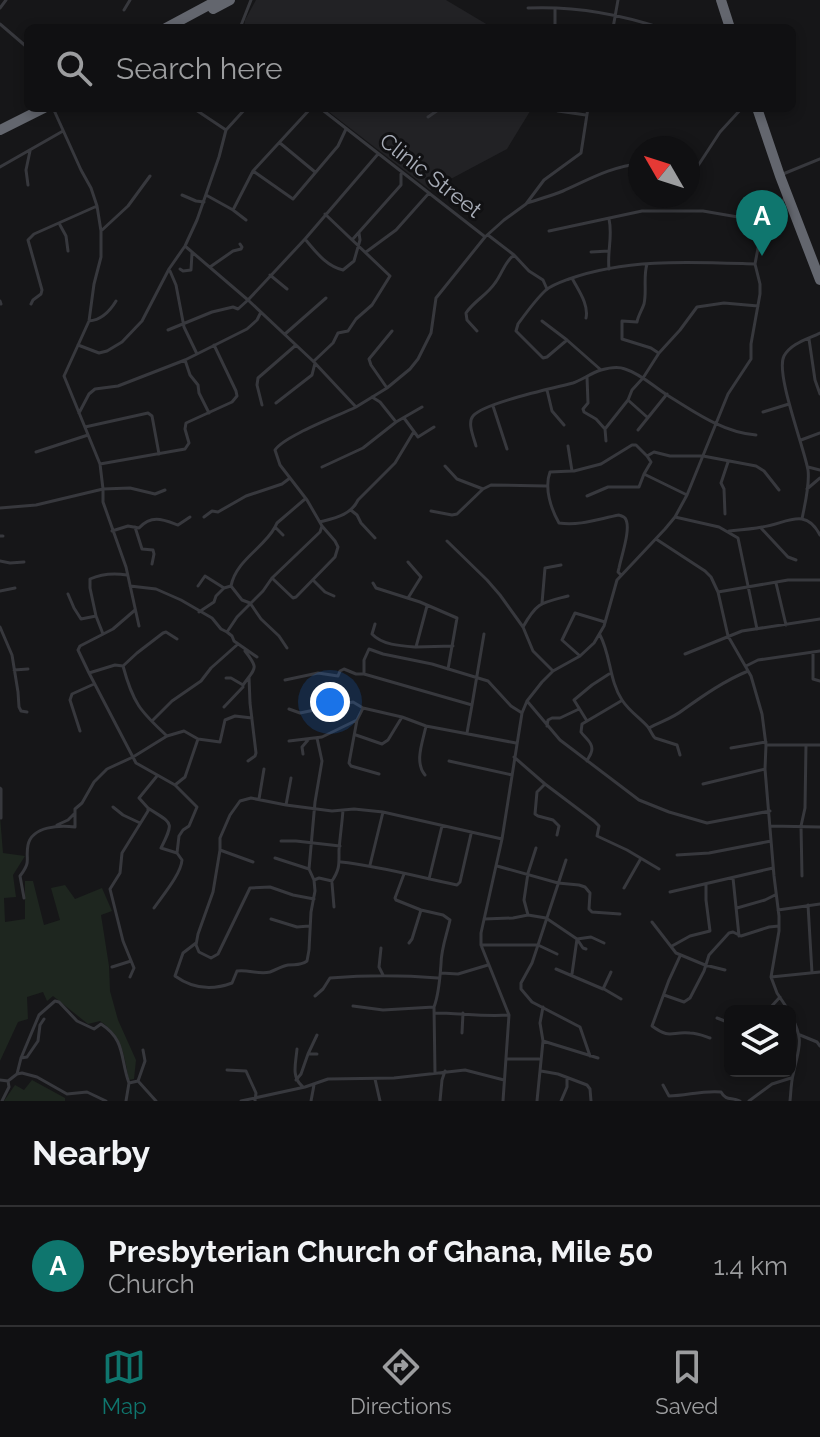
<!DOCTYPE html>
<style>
body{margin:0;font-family:Raleway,sans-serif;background:#1e1e20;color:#f1f3f6}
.controls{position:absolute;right:24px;bottom:24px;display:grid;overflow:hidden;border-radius:12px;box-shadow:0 4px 12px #0003}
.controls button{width:72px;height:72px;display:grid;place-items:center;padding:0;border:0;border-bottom:2px solid #303032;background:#101012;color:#f1f3f6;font:40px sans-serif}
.compass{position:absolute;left:628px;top:136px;width:72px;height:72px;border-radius:50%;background:#101012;box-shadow:0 4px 12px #0003;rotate:309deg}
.you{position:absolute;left:330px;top:702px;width:28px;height:28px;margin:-20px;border:6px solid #fff;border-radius:50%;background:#1a73e8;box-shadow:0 0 0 12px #1a73e833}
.badge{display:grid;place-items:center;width:52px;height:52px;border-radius:50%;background:#0f766e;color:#fff;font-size:26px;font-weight:700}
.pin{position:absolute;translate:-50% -66px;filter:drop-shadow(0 2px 4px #0008)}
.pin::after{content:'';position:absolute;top:42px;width:28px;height:24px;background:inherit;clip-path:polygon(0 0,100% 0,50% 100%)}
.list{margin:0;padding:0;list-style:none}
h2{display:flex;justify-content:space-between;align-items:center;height:104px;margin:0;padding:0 32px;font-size:34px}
h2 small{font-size:26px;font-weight:400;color:#9c9d9f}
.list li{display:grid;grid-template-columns:52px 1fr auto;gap:24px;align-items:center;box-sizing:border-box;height:120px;padding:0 32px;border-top:2px solid #303032}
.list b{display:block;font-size:30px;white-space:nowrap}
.list p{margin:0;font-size:26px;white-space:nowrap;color:#9c9d9f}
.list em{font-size:26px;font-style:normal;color:#9c9d9f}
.icon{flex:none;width:44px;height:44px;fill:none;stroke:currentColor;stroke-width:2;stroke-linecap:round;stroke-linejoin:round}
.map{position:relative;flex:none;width:820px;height:1101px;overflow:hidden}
.search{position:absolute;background:#101012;box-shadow:0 4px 12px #0003;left:24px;right:24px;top:24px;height:88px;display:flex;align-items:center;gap:20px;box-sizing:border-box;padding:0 28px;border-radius:12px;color:#9c9d9f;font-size:30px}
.sheet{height:224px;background:#101012}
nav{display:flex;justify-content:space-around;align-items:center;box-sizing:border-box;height:112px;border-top:2px solid #303032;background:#101012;font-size:22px;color:#9c9d9f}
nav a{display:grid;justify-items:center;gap:4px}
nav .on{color:#0f766e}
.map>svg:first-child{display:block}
.built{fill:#222225}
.green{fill:#1e261f}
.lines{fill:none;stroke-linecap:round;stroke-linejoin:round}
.street{stroke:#37383d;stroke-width:3}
.highway{stroke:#63666e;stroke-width:10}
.labels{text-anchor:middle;stroke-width:6;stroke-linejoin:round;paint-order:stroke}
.street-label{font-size:22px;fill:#a8adb8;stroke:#111113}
</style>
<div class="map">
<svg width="820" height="1101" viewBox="0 0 820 1101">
<rect width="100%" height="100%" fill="#161618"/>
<path class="built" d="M 256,0 L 446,0 L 493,28 L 244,28 L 245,20 Z
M 324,108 L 532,108 L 507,149 L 430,190 Z"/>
<path class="green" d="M 0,816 L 3,853 L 25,856 L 13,875 L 16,897 L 4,898 L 5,922 L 25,919 L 25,881 L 33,881 L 44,925 L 60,920 L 51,888 L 65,885 L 75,899 L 102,888 L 112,911 L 101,915 L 109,966 L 110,991 L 118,1020 L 136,1060 L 134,1079 L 129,1080 C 124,1055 123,1037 100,1021 L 88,1024 L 53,996 L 47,1001 L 43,992 L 27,997 L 28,1019 L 18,1022 L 0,1061 Z
M 32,1080 L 65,1098 L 65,1101 L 4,1101 L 15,1085 L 24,1090 Z"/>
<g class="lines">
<path class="street" d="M 0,8 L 6,0
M 528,8 C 575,6 616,13 661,28
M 555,8 L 555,28
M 124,10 L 130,0
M 0,24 L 28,48
M 240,28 L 251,0
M 613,28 L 618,0
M 193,108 L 226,130
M 320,108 L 484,236
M 558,111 L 586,115
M 428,117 L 441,108
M 280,143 L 315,172
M 0,167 L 63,131
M 253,171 L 293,199 L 338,146 L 346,129
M 783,174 L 820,159
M 688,181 L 720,132 L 742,108
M 28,185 L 26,170 L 30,151
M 182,195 L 196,201 L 204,202
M 206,195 L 233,210 L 253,171 L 311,108
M 527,203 C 539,199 551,196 563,191 C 588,180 612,166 640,164
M 233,210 L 246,220
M 60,225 L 66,236 L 68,251
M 101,231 L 128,206 L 150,176
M 549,231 L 642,211 L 703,211 L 767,222
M 488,235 L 514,255
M 305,239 C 316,252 326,266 343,270 L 354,261 L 360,240 L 359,233
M 352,240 L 401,185 L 401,174
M 185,246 L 248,300 L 305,239 L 378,154
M 366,252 L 396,230 L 429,193
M 591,252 L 609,251
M 647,264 C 643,277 647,291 644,304 C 642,310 638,316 637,322 L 622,321 L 622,339 L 651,348 L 657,352
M 210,267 L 233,251 L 241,249 L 242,247 L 240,244
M 180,269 L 183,271 L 191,270 L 192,253
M 609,269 C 607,251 613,236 609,219
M 170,271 L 176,285 L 184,327 L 197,354
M 270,275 L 287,289
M 572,278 C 578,290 589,304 586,318
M 0,301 L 1,304
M 31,304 L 33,300 L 41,294 L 42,290 L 28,240 L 34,234 L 97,206
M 89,321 C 102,320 110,311 116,301
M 542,321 L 567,340
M 168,330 L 212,312 L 233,307 L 238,309 L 248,300 L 313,361 L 356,407 C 338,416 284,436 275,450 L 280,465 L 307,500 L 322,526 L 335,541 L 338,547 L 335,557 L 296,597 L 293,598 L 272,578
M 477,331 L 467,320 L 466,313 C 474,301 487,295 495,283 C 502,274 505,261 514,255 L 529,271 L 543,280 L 547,289
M 285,334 L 326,298
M 809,339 L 815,380 L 820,394
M 78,345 L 99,353 L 107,351 L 122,342 L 142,321 L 169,269 L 185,246 L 197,220 L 219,157 L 226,130 L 246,108
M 185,360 L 190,375 L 198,385 L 199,393 L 209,413
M 314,361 L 333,343 L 338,333 L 348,331 L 356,319 L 372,305 L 390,276 L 325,214
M 601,370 L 567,340 L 547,357 L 543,358 L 516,331 L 518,324 C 526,313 536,299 546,290 C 552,285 561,282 569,279 C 627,258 694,262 755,264
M 587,377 L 588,403 L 583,409 L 584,412 L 596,419 L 605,429
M 387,388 L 371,365 L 369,359 L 392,331
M 547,390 L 552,411 L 564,425
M 372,397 L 380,402 L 396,422
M 628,400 L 647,417
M 276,403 L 312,375 L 315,363
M 262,405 L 257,385 L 258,378 L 296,345
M 493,406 L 507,449
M 356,407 L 387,388 L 410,369 L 418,359 L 431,333 L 436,298 L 485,237 L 504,220 L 526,204 L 544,180 L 581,153 L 588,108
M 763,412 L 789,404
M 79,413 L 89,394 L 95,389 L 118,386 L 185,360 L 247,329 L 257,320 L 261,312
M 404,418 L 418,437 L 434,427
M 85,427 L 148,413 L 152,416 L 159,454
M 638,430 L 667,394
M 801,440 L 820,433
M 606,441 L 605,429 L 628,400 L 632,390 L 643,378 L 659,353 L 680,330 L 697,307 L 724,303 L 758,306
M 476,446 C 474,438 467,423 473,416 C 483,403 554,388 573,383 C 582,380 591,373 601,370 C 608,368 618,366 625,369 C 641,374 653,386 667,395 C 694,412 724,433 756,435
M 568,446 L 572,471 L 550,472 C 544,488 551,509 559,523 C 580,526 598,519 619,515 C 621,516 623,516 625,518 C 632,527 621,557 619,568 L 618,572 L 621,575
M 36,452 L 88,435
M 100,464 L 185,449 L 189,443 L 185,429 L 186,423 L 232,402 L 237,396 L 236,391 L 214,345
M 445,466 L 457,479 L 483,489
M 322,467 L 363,448 L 396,422 L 422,407
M 808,467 L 820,470
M 574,471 L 601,464 L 632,445 L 636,445 L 647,456
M 644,474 L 651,462 L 647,456 L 654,452 L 670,456 L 703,456 L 756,466 L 764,471 L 779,490
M 807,489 L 820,478
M 587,496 L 608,487 L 639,487 L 644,474 L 687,495
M 0,508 L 36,505 L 103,489 L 100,464 L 64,376 L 89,321 L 94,284 L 101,257 L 101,231 L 97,206 L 91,188 L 81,170 L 53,108
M 352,511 L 357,515 L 361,523 L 375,538
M 431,511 L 452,515 L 457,514 L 483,489 L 491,485 L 546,486
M 725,514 L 724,489 L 721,483 L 728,462
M 204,517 L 212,511 L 218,512 L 246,496 L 282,484 L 290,478
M 675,517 L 719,527 L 738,538 L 757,629
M 802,519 C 805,503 810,485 808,470 C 804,447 775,373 784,356 C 791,343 808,339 820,333
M 320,522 C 335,518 351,515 358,500 L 395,463 L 413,433
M 135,527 L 142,549 L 153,550 L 154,554 L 152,564
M 761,528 L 788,557 L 796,560
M 112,531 L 128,526 L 139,528 C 152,514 164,520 178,525 L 190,517
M 729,531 C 740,530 752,529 762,527 C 786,524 805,506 820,535
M 283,535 L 275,527 L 277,523 L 305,499
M 0,536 L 3,536
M 656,539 L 705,571 L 711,577 L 718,592 L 728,636 L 751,676 L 762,714 L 766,745 L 765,769 L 774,876 L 779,916 L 779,931 L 771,977 L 777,993 L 789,1011
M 447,541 L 487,580 L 500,595 L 523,627 L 533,651 L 553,671
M 0,561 L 10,563 L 24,562
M 408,562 L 421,577 L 408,598
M 313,580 L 325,592 L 334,596
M 373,583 L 376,588 L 420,602 L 457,618 L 448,669
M 776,583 L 786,625
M 130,586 L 156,589 L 181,600 L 212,618 L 221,629 L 227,632
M 198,586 L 205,576 L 224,588 L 231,586
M 231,586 L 242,600 L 250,603 L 261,619 L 279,636 L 287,648
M 231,586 C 236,560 264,548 275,527
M 0,591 L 15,588
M 718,592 L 788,580 L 820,580
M 68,594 L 74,608 L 81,619 L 96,616 L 90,588 L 90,579 C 101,574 115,573 127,575
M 542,603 L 545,568 L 561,565
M 427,606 L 416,647 L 453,646
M 135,610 L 113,629 L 80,646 L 78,650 L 89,673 L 136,763 L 175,785 L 197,807 L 189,826 L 183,830 L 179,836 L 177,853
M 199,612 L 214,602 L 216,596 L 224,588
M 96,616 L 103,634
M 375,624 L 372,634 C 382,645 401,646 416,647
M 139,626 L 126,567 L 103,502 L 103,489 L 130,488 L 155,494 L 165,490
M 0,627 L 12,655 L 18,692 L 19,707 L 21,711 L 27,712
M 523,627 C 537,602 541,603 568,596
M 600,635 C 611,656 609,680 622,700 C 629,711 640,718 648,727 C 651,731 652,735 655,738 L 677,745 L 680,755
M 813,652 L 813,679 L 820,681
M 685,654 L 742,631 L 820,619
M 580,656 L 562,640 L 575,613 L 605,622
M 257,657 L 234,641 L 232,636 L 227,632 L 237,617 L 263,591 L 272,578 L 320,532 L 322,526
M 746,666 L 758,660 L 820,651
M 14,670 L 28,669
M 89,673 L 115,665 L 123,666
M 364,673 L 364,660 L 369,649 L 383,654 L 432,664 L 488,681 L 511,706 L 522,713
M 226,678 L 231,678 L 243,685 C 256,667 259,669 245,651
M 285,680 L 318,673 L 338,676 L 340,671 L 344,669 L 356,674 L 364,674 L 472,705 L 484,634
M 527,701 L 560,740 L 639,800 L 669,812 L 707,823 L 770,811
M 224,707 L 243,687
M 363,708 L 357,720 L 349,763 L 351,766 L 379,774
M 289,709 L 300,713 L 353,702 L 363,708 L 402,717 L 426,726 L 516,743
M 152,721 L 172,701 L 201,681 L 211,668 L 238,644
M 587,721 L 574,700 L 592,685 L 609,674
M 547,726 L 548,720 L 552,718 L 560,718 L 579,709
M 649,728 C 660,722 673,718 683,710 C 704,695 724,681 748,671
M 80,731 L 70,700 L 72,694 L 94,684
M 467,733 L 472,705
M 356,735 L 382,744 L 388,740 L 402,717
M 198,739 L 220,742 L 225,720 L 235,716 L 252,718
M 289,741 L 322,737 L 357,720
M 766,745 L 820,745
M 731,748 L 766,742
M 303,754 L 302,747 L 308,740
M 514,757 L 545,784 L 594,821 L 599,826 L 597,836 L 627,850 L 659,869
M 248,761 L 255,756 L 256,753 L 250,703 L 249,677
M 449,761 L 512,775
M 587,761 C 588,758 590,756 591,753 C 595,744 585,738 581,732 L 582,724 L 621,701
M 425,775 C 414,762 423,741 426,726
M 545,784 L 537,792 L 535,814 L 538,816 L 553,820 L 559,826 L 557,835
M 703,784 L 765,769
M 175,785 L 185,777 L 198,739 L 184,731 L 167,736 C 140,711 133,703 123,666 L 137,653 L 163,633 L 166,632 L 177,639
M 0,788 L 1,789 L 1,818
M 259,799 L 264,769
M 286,805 L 291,778
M 113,807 L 123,815 L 140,823
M 148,808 C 172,824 175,820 161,848 L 177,853 L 182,860 C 181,874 163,895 154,908
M 57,825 L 68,820 L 74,814
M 770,826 L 820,827
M 281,841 L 296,841 L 340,846
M 220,850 L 220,838 L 230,815 L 240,801 L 251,798 L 286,805 L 332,811 L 354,809 L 383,812 L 502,839
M 677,855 L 709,853 L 771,841
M 275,858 L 309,869
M 253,862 L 220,850 L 213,892 L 198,934 L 196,945 L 199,952 L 211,958 L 218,954 L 250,888 L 270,887 L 293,895 L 314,899
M 341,862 C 380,866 418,877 457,885 L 460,882 L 471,834
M 370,865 L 383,812
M 497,866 L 558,883 L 579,885 L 585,887 L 590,893 L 589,909 L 592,912 L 620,914
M 404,874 L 395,898 L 396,900 L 421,910 L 443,915 L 450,920 C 447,934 441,949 441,964 C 440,978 439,994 434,1007 L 435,1073
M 802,876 L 801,826 L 805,808 L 806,745
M 733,878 L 739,936
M 429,879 L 442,826
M 314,880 L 319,878 L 332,881 C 340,869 339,864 339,850 C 340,837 342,824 343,810
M 332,883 L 334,907
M 624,888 L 640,860
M 670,892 L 773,868
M 24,898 L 20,876 C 32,860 25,861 28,845 C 32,826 60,825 75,827 L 75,809 L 82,803 L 94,782 L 107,769 L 133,757 L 167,736
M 808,905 L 812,973
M 737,908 L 765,900 L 775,895
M 778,910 L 820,904
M 528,915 L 524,900 L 528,873 L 536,848
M 271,919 L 297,927 L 309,926
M 484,919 L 513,918 L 528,915 L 546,918 L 577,939 L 572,974
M 652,922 L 676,953 L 705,965 L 725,970
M 196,943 L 183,953 L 175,976 C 193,989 211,991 232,983 L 237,971 C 248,969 258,975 270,972 C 276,970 282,966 288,965 C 296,964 300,966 307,961 L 309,950 L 311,912 L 315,891 L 314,880 L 309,869 L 315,802 L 322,761 L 317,738
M 409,943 L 412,939 L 421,910
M 481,945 L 538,945 L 532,963 L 521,983 L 521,989 L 532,1002 L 580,1027 L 590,1056
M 672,946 L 690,936 L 710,931 L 706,900 L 706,885
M 381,948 L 379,967 L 383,975
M 586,949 L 583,948 L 577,939 L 591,937 L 604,943
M 557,954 L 538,945 L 566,860
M 680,956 L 669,980 L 652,1026 C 671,1040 671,1031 690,1033 C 697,1033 704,1036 710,1038
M 112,967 L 131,961
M 556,969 L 603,989 L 611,972
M 441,973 L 458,974 L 488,965
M 130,977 L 134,968 L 123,941 L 110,889 L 120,873 L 122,853 L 148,811 L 148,808 L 139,798 L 157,776
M 771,977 L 820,972
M 604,989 L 621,999
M 664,995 L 684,1002 L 690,998 L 704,971 L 709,955 L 729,933 L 733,932 L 741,936 L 769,927 L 779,926
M 315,996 L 323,989 L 330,978 C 366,975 402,975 438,978
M 353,1006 L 383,1010 L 434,1007
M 759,1011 L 770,1008 L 780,997
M 434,1013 C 459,1013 484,1017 509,1015
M 717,1018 L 730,1023
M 462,1033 L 463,1013
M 800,1035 L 817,1042 L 820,1046
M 543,1041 L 598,1058
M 297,1049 C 296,1062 291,1077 302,1086
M 308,1054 L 317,1035
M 21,1058 L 27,1057 L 38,1041 L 40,1025 L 44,1019
M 507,1059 L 539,1059
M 227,1070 L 246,1071 L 256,1093 L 255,1101
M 541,1071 L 558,1074 L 587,1085 L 590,1089 L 591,1101
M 17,1074 L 21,1058 L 39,1015 L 55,1001 L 59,1002 L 77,1021 L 94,1029 L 101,1024 C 126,1040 120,1059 129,1083
M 375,1079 L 380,1101
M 0,1080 L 8,1081 L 17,1074 L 22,1073 L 37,1077 L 67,1094 L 87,1092 L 106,1101
M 296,1080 L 301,1074 L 308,1054 L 317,1054
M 138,1081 L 145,1061 L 143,1050
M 663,1085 L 669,1096 C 686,1096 703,1090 721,1092 C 726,1101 731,1097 740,1101
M 2,1101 L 9,1087 L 8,1081
M 126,1101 L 129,1083 L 138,1081 L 156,1101
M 241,1101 L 305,1087 L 328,1079 L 394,1078 L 465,1070 L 504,1080
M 311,1101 L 314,1085
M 440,1101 L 442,1080 L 445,1071
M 503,1101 L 509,1015 L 481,945 L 481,933 L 502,839 L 522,713 L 527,701 L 542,682 L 553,671 L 580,656 L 594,643 L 604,626 L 617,580 L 665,529 L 675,517 L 687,495 L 728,394 L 751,359 L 751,344 L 760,294 L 760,284 L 755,264 L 759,243 L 767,222 L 785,198
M 537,1101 L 543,1041 L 540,1023 L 543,1007
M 561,1101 L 567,1087 L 567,1078
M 749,1101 L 772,1084 L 791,1078
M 790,1101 C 791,1092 791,1083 793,1075 C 799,1046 805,1042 790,1013"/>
<path class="highway" d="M 721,0 L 730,28
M 213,9 L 230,0
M 166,28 L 218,0
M 757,108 L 780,176 L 820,280
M 0,130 L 44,108"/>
</g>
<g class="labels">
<g class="street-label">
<text transform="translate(431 175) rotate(38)" y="8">Clinic Street</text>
</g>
</g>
</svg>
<div class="controls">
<button><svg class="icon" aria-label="layers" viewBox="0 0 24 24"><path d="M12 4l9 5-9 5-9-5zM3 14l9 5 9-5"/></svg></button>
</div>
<svg class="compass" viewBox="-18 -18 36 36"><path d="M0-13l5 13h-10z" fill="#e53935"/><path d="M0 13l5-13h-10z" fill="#9c9d9f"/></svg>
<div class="you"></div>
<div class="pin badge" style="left:762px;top:256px">A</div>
<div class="search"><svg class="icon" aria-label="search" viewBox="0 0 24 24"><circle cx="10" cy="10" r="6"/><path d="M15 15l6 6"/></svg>Search here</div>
</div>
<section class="sheet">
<h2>Nearby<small></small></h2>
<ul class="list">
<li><span class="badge">A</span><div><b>Presbyterian Church of Ghana, Mile 50</b><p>Church</p></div><em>1.4 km</em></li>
</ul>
</section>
<nav>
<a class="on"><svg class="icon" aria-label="map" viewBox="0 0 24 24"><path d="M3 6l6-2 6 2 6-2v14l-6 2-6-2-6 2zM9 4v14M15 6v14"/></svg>Map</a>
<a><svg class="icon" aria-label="directions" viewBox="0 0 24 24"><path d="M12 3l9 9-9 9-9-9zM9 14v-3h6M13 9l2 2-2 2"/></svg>Directions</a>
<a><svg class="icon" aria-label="saved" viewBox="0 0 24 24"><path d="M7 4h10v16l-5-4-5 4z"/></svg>Saved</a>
</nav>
